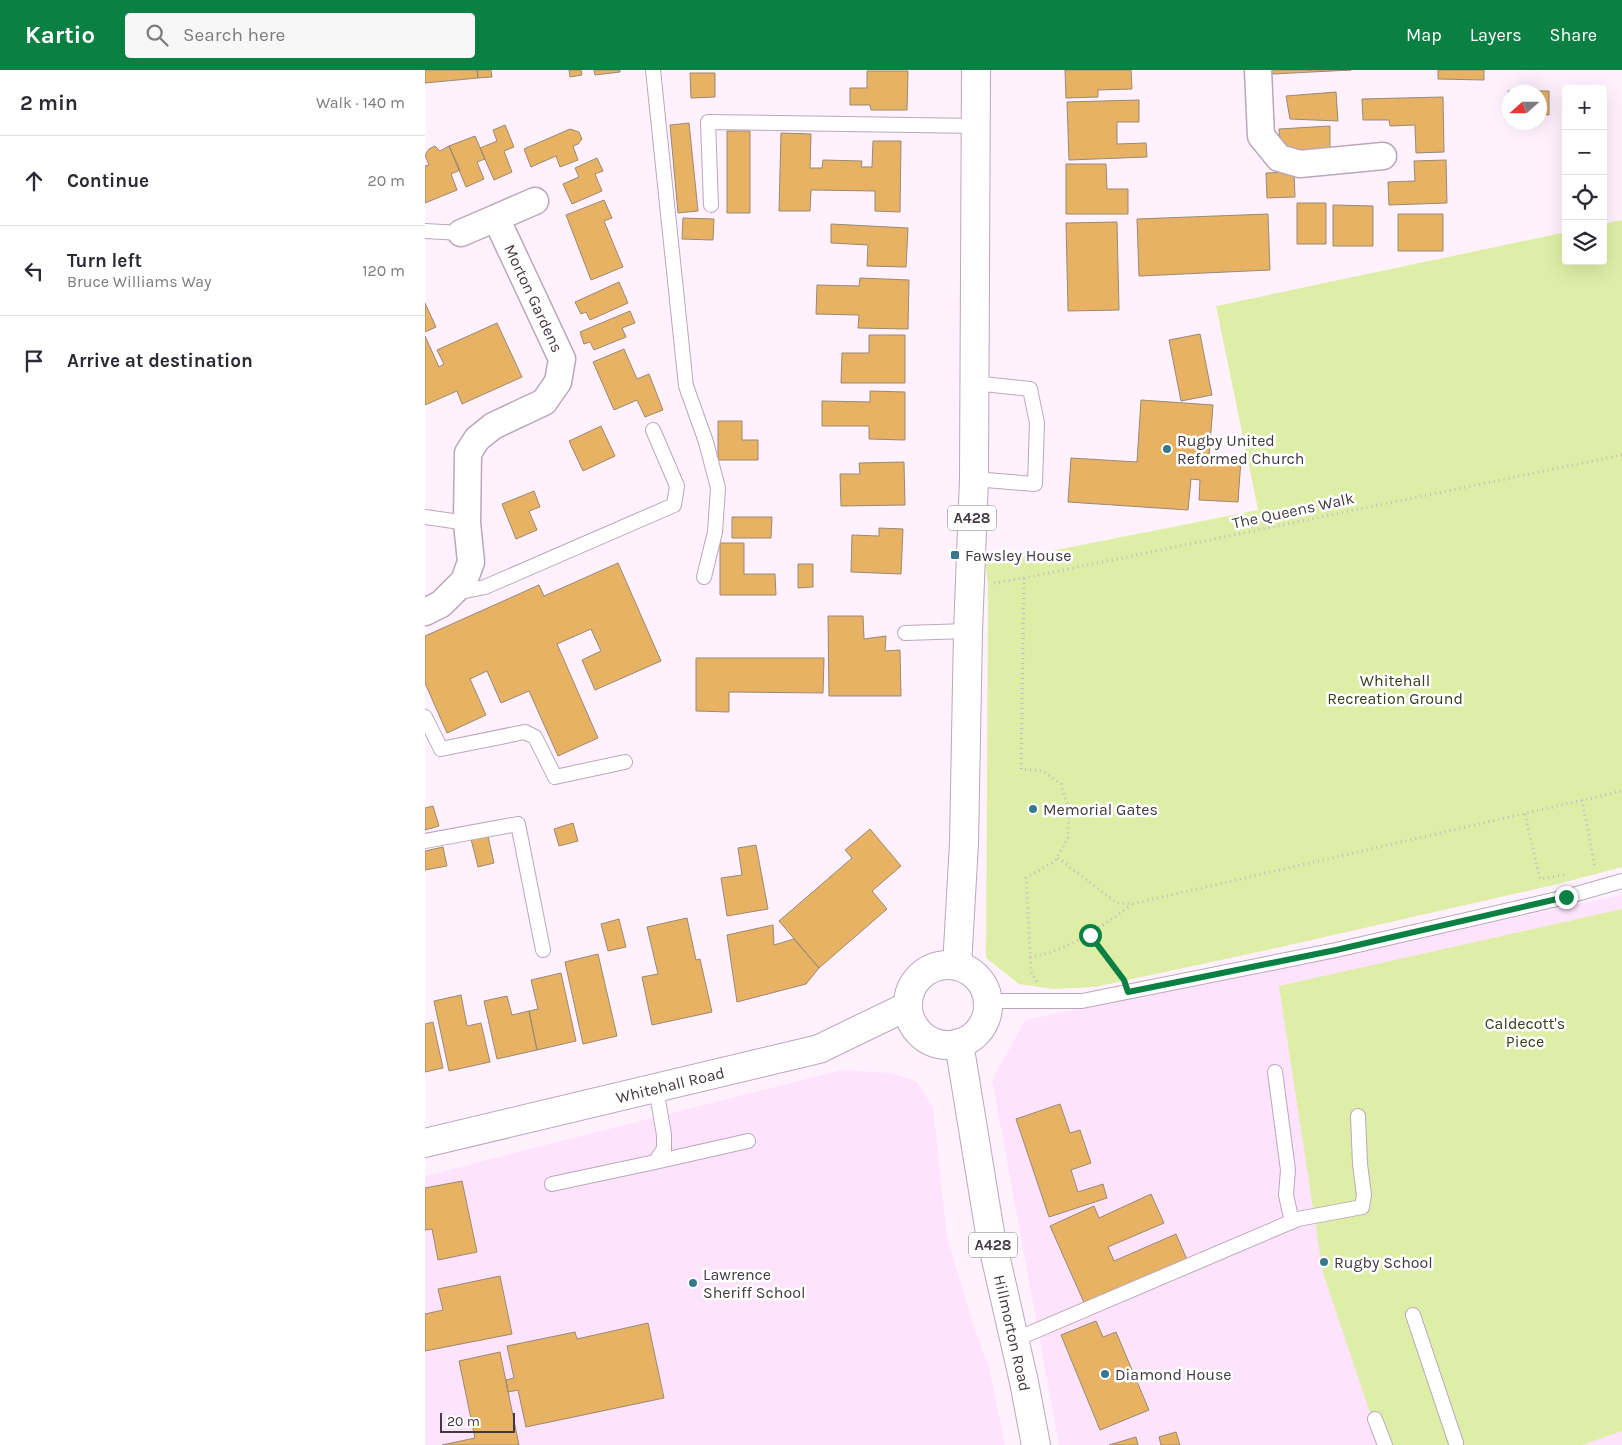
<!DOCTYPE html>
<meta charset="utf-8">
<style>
body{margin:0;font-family:Karla,sans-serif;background:#f7f7f7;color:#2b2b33}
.controls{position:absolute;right:15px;top:15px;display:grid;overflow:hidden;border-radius:5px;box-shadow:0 5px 20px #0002}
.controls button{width:45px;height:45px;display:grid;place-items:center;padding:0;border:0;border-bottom:1px solid #e1e1e2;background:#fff;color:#2b2b33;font:25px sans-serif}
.compass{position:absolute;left:1077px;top:15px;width:45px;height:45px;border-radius:50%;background:#fff;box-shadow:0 5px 20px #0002;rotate:249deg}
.scale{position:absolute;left:15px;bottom:12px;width:75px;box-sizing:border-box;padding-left:5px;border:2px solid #423941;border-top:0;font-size:14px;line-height:18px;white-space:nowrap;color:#423941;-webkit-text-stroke:4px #fff;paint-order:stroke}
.stop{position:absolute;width:15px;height:15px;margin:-11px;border:4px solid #0b8043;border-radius:50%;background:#fff}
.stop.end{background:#0b8043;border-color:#fff;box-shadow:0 1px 5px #0008}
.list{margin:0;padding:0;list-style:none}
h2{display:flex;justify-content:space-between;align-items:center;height:65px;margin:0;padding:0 20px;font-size:21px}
h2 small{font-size:16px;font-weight:400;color:#7c7c81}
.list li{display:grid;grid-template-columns:32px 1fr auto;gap:15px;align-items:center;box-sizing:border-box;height:90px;padding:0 20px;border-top:1px solid #e1e1e2}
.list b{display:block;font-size:19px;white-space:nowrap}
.list p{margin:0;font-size:16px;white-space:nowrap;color:#7c7c81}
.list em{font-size:16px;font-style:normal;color:#7c7c81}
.icon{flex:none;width:28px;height:28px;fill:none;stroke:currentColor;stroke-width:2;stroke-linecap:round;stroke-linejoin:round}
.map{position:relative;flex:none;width:1197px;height:1375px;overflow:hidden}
header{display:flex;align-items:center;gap:30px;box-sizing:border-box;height:70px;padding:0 25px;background:#0b8043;color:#fff}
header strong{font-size:24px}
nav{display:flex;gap:28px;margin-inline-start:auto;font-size:18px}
.search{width:350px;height:45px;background:#f7f7f7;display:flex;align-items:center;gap:12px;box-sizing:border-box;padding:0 18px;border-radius:5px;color:#7c7c81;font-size:19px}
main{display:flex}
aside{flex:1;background:#fff}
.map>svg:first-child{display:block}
.built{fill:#fee3fd}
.green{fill:#dfeea6}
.building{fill:#e8b264;stroke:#998974}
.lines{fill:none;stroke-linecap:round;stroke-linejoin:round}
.service-casing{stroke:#bba7ba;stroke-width:16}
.minor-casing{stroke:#bba7ba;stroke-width:29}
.secondary-casing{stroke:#bba7ba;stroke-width:30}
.trunk-casing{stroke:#bba7ba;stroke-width:30}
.path{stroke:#c6b9c5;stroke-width:3;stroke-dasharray:1 4;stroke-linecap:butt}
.service{stroke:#fff;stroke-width:14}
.minor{stroke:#fff;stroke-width:26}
.secondary{stroke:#fff;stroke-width:28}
.trunk{stroke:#fff;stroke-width:28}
.route{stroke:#0b8043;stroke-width:6}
.poi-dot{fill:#39778d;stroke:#fff;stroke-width:2}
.labels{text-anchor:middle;stroke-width:5;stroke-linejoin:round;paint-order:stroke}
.shield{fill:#fff;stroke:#7b747a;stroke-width:1}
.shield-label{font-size:15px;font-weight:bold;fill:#423941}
.street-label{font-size:16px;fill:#423941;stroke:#fff}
.poi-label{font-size:16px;fill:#423941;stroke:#fff;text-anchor:start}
.park-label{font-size:16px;fill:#373e19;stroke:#fff}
</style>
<header>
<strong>Kartio</strong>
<div class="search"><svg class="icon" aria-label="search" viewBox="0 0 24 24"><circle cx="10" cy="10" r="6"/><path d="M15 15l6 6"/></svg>Search here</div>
<nav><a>Map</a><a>Layers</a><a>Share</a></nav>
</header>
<main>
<aside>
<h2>2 min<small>Walk · 140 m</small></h2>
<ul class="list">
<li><svg class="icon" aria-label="ahead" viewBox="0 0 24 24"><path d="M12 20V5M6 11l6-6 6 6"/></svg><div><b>Continue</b></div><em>20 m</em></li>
<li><svg class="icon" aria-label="left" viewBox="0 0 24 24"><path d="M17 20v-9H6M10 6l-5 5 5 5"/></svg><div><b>Turn left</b><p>Bruce Williams Way</p></div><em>120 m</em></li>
<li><svg class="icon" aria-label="arrive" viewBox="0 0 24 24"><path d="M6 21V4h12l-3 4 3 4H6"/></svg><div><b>Arrive at destination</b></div></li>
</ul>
</aside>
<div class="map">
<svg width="1197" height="1375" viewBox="0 0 1197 1375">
<rect width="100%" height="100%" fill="#fff1fe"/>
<path class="built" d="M 1197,825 L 1197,1375 L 634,1375 L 567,1009 L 601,950 Z
M 416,1000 L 467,1003 L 492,1012 L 508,1037 L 522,1167 L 550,1260 L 564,1297 L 580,1375 L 0,1375 L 0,1106 Z"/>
<path class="green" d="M 1197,150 L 1197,797 L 1133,814 L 847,879 L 670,917 L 628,919 L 594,914 L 561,888 L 563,516 L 561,494 L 833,440 L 791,236 L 1141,162 L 1141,191 L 1178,191 L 1178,154 Z
M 1197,839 L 1197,1361 L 1157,1375 L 956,1375 L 898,1203 L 854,916 Z"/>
<path class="building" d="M 0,0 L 52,0 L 53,8 L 0,13 Z
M 52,0 L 66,0 L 67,7 L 53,8 Z
M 144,0 L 156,0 L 157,5 L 145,7 Z
M 169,0 L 195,0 L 195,2 L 170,5 Z
M 640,0 L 706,0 L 707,19 L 673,20 L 673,27 L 641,28 Z
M 848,0 L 926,0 L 848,4 Z
M 1013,0 L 1059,0 L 1059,10 L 1013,9 Z
M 442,1 L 483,1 L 482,40 L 446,40 L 445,35 L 425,35 L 425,18 L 442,18 Z
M 265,3 L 290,3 L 290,27 L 266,28 Z
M 1083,21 L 1124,21 L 1124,45 L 1114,44 L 1114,22 L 1084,22 L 1084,44 Z
M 911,22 L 913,51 L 865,49 L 861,26 Z
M 1018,27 L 1019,82 L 991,83 L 990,55 L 965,56 L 964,50 L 938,50 L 937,29 Z
M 714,30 L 714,52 L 692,52 L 692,74 L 721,73 L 722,87 L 644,90 L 642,32 Z
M 264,53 L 273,141 L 253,143 L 245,55 Z
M 80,55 L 89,77 L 79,81 L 87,102 L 69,110 L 55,78 L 72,71 L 68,60 Z
M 905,56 L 905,81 L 855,81 L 854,59 Z
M 145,59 L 154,62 L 157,69 L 153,74 L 148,76 L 153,90 L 135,97 L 131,86 L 106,97 L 99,79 Z
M 302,61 L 325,61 L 325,143 L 302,143 Z
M 356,63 L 386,64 L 385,98 L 397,98 L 398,90 L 437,91 L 436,97 L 447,97 L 448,71 L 476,71 L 475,142 L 450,141 L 450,121 L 386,120 L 385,141 L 354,141 Z
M 50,66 L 60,89 L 52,92 L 59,109 L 41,117 L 24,76 Z
M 10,76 L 15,81 L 24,76 L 35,100 L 26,104 L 32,120 L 0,133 L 0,96 L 4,95 L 0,85 L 4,79 Z
M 172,88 L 178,101 L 170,104 L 177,121 L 147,134 L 138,114 L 154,107 L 150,98 Z
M 1021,90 L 1022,133 L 964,135 L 963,112 L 990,111 L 989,91 Z
M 641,94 L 681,94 L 682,119 L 703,119 L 703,144 L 641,144 Z
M 869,102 L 870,127 L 842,128 L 841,103 Z
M 179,130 L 187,148 L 179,151 L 198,197 L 166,210 L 141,145 Z
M 872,133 L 901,133 L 901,174 L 872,174 Z
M 908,135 L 948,136 L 948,176 L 908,176 Z
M 843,144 L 845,200 L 714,206 L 712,149 Z
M 973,144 L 1018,144 L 1018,181 L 973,181 Z
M 258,148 L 289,149 L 288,170 L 257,169 Z
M 692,152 L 694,240 L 643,241 L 641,153 Z
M 406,154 L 483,158 L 481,197 L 442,196 L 443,175 L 406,173 Z
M 435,208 L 484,210 L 483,259 L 433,258 L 434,245 L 391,244 L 392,215 L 434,216 Z
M 194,212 L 203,233 L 165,250 L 161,242 L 156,244 L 150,232 Z
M 0,233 L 11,257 L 0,262 Z
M 205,241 L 210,253 L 197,258 L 201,267 L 169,280 L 165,272 L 159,274 L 155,262 Z
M 72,253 L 97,307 L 37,334 L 32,321 L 0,335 L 0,266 L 14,297 L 19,294 L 12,280 Z
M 775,264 L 787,325 L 756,331 L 744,270 Z
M 444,265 L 480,265 L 480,313 L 416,313 L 417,283 L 444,283 Z
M 199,279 L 212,309 L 224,304 L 238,340 L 220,347 L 212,330 L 189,340 L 168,292 Z
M 445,321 L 480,322 L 480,370 L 444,369 L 444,356 L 397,356 L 397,331 L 445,332 Z
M 716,330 L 788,335 L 784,387 L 816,389 L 813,432 L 774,430 L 775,410 L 766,409 L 763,440 L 643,432 L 646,388 L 712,392 Z
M 293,351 L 317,351 L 317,370 L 333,370 L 333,390 L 293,390 Z
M 176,356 L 190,386 L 158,401 L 144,371 Z
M 479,392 L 480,435 L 416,436 L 415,404 L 435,404 L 434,393 Z
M 109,421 L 115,437 L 104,441 L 112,460 L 91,469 L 77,434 Z
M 307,447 L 347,447 L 346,468 L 307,468 Z
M 454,458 L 478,459 L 476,504 L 426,502 L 427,465 L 454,466 Z
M 295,473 L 319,473 L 319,504 L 350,504 L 351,525 L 295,525 Z
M 193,493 L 236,591 L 170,620 L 157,590 L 176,581 L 166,559 L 132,574 L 173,668 L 133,686 L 104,621 L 76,633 L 62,601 L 45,609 L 61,645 L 22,663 L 0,613 L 0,566 L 114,515 L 119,526 Z
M 373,494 L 388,494 L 388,517 L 373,518 Z
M 403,546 L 438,546 L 439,569 L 461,566 L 460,581 L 475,580 L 476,626 L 404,626 Z
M 271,588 L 399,588 L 398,623 L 304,622 L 304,642 L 271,641 Z
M 8,736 L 14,756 L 0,760 L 0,738 Z
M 148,753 L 153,771 L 134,776 L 129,759 Z
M 445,759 L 476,796 L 447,821 L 462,839 L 394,898 L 354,851 L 427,788 L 420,780 Z
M 63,766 L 69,793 L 53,797 L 46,769 Z
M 331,775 L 343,839 L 302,846 L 296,808 L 317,805 L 313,778 Z
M 18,777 L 22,796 L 0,800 L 0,781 Z
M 262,848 L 271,890 L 275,889 L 287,942 L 227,955 L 217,907 L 233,904 L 222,857 Z
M 194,849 L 201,877 L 183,881 L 176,854 Z
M 348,855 L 349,875 L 369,869 L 394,898 L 381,914 L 312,932 L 302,865 Z
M 173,884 L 192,966 L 158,974 L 140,892 Z
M 136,903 L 151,971 L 112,980 L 104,941 L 113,939 L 106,910 Z
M 36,925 L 42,956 L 56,953 L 65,992 L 24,1001 L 9,931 Z
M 82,926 L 87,945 L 104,941 L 112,980 L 72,989 L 59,931 Z
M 8,952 L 18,998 L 0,1002 L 0,954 Z
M 635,1034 L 645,1063 L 655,1060 L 666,1093 L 646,1100 L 653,1122 L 678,1114 L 682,1128 L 624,1147 L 591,1049 Z
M 37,1111 L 52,1182 L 13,1190 L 7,1159 L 0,1160 L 0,1118 Z
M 726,1124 L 739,1153 L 683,1177 L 689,1191 L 751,1164 L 763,1192 L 661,1237 L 625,1156 L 669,1136 L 674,1148 Z
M 75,1206 L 87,1264 L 0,1281 L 0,1244 L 18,1240 L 13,1219 Z
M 671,1251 L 678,1267 L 691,1262 L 724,1340 L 675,1360 L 636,1265 Z
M 223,1253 L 239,1328 L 101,1357 L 93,1320 L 83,1322 L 81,1310 L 89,1308 L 82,1276 L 150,1262 L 152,1269 Z
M 75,1282 L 94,1375 L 17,1375 L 50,1368 L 34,1291 Z
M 751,1362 L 755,1375 L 736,1375 L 734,1367 Z
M 711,1367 L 713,1375 L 684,1375 Z"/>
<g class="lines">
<g class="service-casing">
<path id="service" d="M 228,0 L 261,316 L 281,372 L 293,418 L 290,462 L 279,507
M 286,135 L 283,52 L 552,56
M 0,161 L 36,163
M 549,313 L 605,319 L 612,353 L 610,414 L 549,409
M 0,447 L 42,453
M 30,523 L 60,517 L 249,435 L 252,416 L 228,360
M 480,563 L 543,561
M 0,647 L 16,679 L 100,662 L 110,667 L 130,707 L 200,692
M 0,771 L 93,754 L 118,880
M 563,931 L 657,931 L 911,880 L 1141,827 L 1197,811
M 850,1002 L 863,1100 L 861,1125 L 867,1152
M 230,1092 L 323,1071
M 127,1114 L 230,1092 L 239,1079 L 239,1065 L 231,1018
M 988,1245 L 1031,1373
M 589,1270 L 873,1149 L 937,1137 L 939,1125 L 935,1094 L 933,1046
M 950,1349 L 960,1375"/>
</g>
<g class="minor-casing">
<path id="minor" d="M 833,0 L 836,66 L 854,88 L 875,94 L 958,86
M 71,148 L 110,131
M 0,542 L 16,534 L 39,511 L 46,492 L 42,453 L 43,383 L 52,369 L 68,356 L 119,332 L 133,312 L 137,289 L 71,148 L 36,163"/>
</g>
<g class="secondary-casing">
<g id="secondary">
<path id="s1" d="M 0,1073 L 394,979 L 483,936"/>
</g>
</g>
<g class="trunk-casing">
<g id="trunk">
<circle cx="523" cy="935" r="40"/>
<path d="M 532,896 L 539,773 L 543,561 L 549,409 L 551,0"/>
<path id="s2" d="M 534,973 L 565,1163 L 599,1312 L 611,1375"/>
</g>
</g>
<path class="path" d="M 599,508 L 596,699 L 618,701 L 636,714 L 644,740 L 643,768 L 630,791 L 601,808 L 606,902 L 612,912
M 569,513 L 599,508 L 1197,385
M 1157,730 L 1170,797 L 1169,797
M 1100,744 L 1115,809 L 1139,805
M 633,788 L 692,833 L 707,834 L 1197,721
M 665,865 L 695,904
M 605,887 C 644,881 675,857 707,835"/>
<use href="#service" class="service"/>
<use href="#minor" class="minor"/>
<use href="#secondary" class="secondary"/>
<use href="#trunk" class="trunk"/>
</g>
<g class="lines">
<path class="route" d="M 665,865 L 699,910 L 703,922 L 911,880 L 1141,827"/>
</g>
<g class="poi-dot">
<circle cx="742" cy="379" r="5"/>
<rect x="525" y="480" width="10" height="10" rx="2.5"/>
<circle cx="608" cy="739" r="5"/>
<circle cx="899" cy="1192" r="5"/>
<circle cx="268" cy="1213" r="5"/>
<circle cx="680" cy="1304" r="5"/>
</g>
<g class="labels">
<g class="shield">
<rect x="523" y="435.5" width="48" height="25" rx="4"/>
<rect x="544" y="1162.5" width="48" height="25" rx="4"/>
</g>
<g class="shield-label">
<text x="547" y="453">A428</text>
<text x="568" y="1180">A428</text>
</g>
<g class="street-label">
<text transform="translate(109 228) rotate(65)" y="6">Morton Gardens</text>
<text transform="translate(868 440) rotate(-12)" y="6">The Queens Walk</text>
<text dy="6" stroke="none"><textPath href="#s1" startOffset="252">Whitehall Road</textPath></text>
<text dy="6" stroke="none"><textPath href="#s2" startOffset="295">Hillmorton Road</textPath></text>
</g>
<g class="poi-label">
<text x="752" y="376">Rugby United<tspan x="752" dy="18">Reformed Church</tspan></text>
<text x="540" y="491">Fawsley House</text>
<text x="618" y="745">Memorial Gates</text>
<text x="909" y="1198">Rugby School</text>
<text x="278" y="1210">Lawrence<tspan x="278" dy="18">Sheriff School</tspan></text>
<text x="690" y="1310">Diamond House</text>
</g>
<g class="park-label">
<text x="970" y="616">Whitehall<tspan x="970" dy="18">Recreation Ground</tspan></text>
<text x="1100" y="959">Caldecott's<tspan x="1100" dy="18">Piece</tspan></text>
</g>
</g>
</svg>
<div class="controls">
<button>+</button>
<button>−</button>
<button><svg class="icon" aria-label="locate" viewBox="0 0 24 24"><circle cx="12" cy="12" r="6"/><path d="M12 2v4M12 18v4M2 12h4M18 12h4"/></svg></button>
<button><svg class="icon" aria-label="layers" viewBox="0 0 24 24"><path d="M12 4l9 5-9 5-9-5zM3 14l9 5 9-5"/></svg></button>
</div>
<svg class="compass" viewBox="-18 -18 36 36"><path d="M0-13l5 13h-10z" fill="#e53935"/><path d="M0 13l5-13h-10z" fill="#7c7c81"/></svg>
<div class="scale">20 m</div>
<div class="stop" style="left:665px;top:865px"></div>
<div class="stop end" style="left:1141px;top:827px"></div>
</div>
</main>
